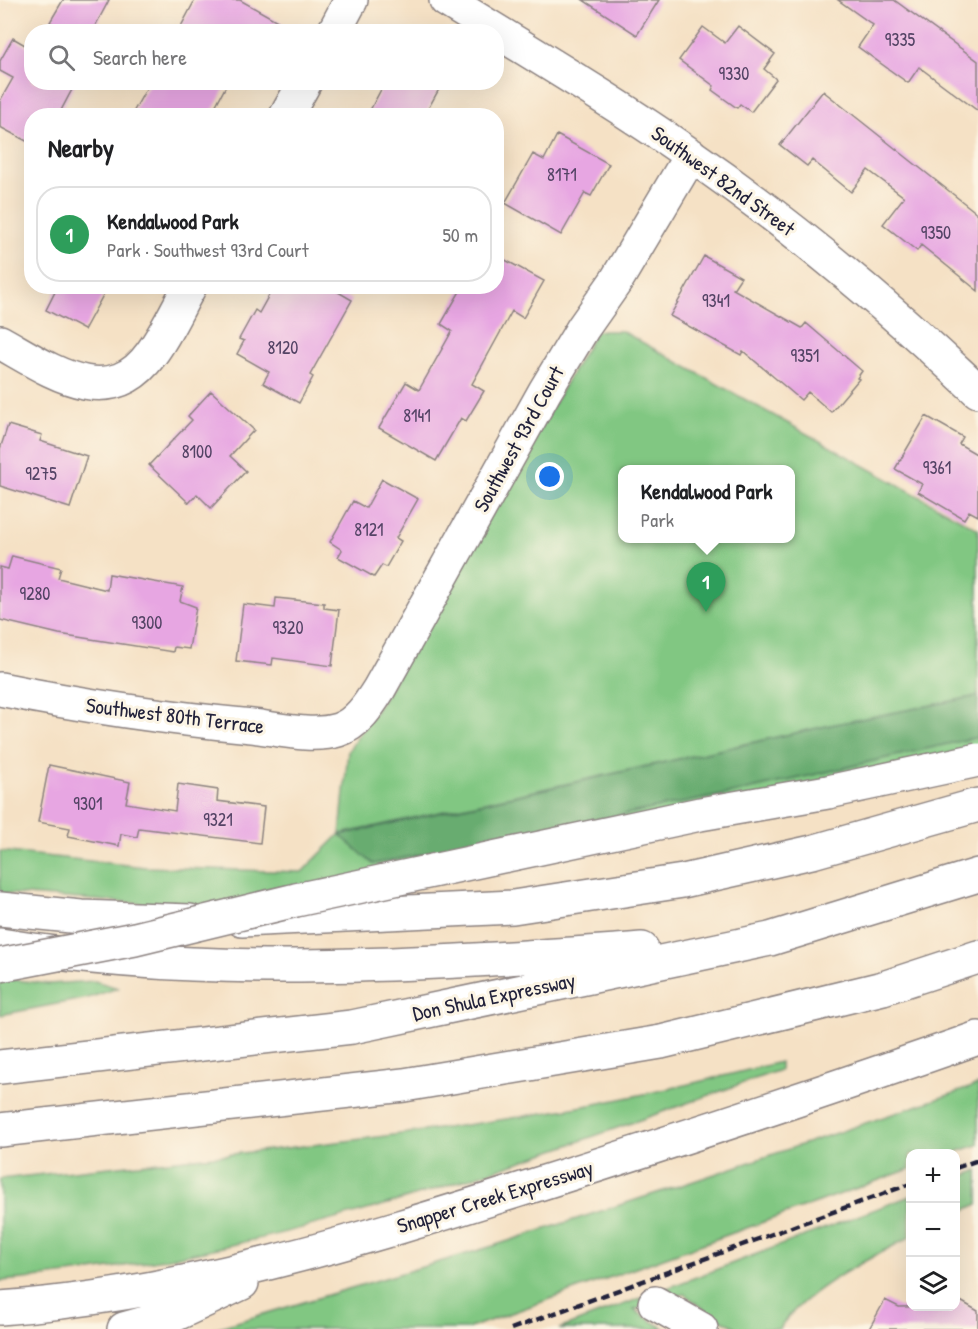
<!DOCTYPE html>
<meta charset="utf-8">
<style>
body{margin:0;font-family:"Patrick Hand",sans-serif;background:#f2f2f2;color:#202124}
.controls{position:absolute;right:18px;bottom:18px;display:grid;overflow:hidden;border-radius:12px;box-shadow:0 6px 24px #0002}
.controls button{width:54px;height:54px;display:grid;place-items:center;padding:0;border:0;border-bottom:2px solid #e0e0e0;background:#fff;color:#202124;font:30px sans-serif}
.you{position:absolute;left:550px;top:477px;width:21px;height:21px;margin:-15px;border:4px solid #fff;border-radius:50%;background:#1a73e8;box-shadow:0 0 0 9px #1a73e833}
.badge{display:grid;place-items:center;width:39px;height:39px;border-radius:50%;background:#d93025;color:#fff;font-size:20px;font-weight:700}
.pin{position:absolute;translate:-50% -50px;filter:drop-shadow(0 2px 3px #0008)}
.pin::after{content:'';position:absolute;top:32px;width:21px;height:18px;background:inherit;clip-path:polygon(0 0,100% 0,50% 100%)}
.popup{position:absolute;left:618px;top:465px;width:177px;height:78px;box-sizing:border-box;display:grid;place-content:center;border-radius:12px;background:#fff;filter:drop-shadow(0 2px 4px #0005);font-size:20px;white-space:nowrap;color:#757577}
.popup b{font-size:22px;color:#202124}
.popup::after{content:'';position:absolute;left:50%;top:100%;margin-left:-12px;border:12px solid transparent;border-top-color:#fff}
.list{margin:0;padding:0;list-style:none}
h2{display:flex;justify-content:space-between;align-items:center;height:78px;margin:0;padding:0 24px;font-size:26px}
h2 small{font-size:20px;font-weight:400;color:#757577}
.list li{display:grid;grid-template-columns:39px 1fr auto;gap:18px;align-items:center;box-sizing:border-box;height:96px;margin:0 12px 12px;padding:0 12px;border:2px solid #e0e0e0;border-radius:24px}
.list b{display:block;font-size:22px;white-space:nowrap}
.list p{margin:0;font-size:20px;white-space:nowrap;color:#757577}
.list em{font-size:20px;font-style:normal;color:#757577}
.icon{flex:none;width:33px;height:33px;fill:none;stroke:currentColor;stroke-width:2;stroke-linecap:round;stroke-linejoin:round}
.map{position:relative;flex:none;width:978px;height:1329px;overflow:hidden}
.search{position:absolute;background:#fff;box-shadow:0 6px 24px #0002;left:24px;top:24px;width:480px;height:66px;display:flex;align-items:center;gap:15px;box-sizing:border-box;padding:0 21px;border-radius:24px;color:#757577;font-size:22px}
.panel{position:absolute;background:#fff;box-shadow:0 6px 24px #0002;left:24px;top:108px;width:480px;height:186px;border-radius:24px}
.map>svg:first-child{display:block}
.green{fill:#81c782;stroke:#52745e;stroke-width:1.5;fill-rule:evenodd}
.forest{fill:#68ac70;stroke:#456756;stroke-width:1.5}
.building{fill:#e7a6e2}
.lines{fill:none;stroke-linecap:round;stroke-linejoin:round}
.minor-casing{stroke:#8c8280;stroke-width:36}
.highway-casing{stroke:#8c8280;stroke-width:36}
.minor{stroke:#fff;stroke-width:33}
.highway{stroke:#fff;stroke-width:33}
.rail{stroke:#22223b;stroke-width:4.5;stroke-dasharray:9 4.5;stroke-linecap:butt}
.highway-bridge-casing{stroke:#8c8280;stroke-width:36;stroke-linecap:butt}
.highway-bridge{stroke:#fff;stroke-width:33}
.labels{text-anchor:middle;stroke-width:6;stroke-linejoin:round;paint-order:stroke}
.number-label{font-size:18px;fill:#534365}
.street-label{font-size:21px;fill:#22223b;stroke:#fcf5e5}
</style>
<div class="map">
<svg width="978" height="1329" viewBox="0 0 978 1329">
<rect width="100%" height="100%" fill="#fcf5e5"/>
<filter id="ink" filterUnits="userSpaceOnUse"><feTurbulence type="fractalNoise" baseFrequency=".0167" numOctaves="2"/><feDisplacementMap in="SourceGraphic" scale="12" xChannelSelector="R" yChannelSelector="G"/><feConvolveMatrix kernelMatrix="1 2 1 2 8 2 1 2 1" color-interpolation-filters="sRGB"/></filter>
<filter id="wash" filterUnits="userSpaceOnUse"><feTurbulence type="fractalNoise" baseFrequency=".008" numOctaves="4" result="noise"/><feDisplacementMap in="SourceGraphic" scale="24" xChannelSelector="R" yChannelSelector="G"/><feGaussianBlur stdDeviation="1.35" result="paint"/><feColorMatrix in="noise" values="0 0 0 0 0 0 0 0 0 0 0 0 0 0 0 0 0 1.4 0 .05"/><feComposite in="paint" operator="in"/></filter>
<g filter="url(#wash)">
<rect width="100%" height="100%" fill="#f5e1c5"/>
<path class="green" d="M 596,331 L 622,331 L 978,529 L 978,696 L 831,725 L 341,834 L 373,864 L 747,790 L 978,737 L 978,766 L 241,911 L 0,893 L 0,851 L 145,867 L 302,872 L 340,834 L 348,751 L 382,701 ZM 622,470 L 790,470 L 790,538 L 622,538 Z
M 0,978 L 49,984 L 95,981 L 118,988 L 88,998 L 0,1015 Z
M 780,1062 L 780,1070 C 529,1159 268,1261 0,1281 L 0,1179 C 197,1157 395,1140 590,1105 C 653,1093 717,1078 780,1062 Z
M 978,1085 L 978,1145 L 953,1153 L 910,1154 L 910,1169 L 467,1329 L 213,1329 L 493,1246 L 691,1182 Z
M 978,1170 L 978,1204 L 956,1214 L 956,1179 Z
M 910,1196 L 910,1237 C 869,1259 805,1289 779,1329 L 739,1329 L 711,1314 L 684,1294 L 634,1310 L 665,1329 L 559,1329 Z"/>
<path class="forest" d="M 978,696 L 978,737 L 747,790 L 373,864 L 340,835 L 831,725 Z"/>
<g id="blocks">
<path class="building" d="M 63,0 L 109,0 L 92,32 L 66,32 L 50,22 Z
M 195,0 L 240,0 L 297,32 L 178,32 Z
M 583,0 L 659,0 L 637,35 Z
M 838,0 L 894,0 L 978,61 L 978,111 L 919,67 L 908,83 L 858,47 L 873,25 Z
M 738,26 L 775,54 L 764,69 L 776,79 L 751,112 L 740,104 L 737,108 L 712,90 L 714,86 L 679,60 L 703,27 L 725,43 Z
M 13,38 L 30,48 L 32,44 L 32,82 L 76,82 L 58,116 L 32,116 L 32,144 L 0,127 L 0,101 L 13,78 L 0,71 L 0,61 Z
M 150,82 L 228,82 L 210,116 L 131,116 Z
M 385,82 L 443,82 L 424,116 L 367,116 Z
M 823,91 L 978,214 L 978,291 L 921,245 L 917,251 L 883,224 L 904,197 L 868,170 L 851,192 L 812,160 L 807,166 L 780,145 Z
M 557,135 L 609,164 L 591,196 L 585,193 L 561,235 L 505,203 L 533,154 L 544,160 Z
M 496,255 L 544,281 L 523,318 L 512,311 L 472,384 L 484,391 L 466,421 L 461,418 L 436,461 L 379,428 L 406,382 L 419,390 L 452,331 L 441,324 L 463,286 L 496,286 Z
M 704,256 L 741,277 L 733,289 L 802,328 L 806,323 L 862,371 L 857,378 L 859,379 L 831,412 L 808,392 L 801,400 L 743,351 L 741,355 L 670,316 Z
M 58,286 L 108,286 L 84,330 L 46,310 Z
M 274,286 L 328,286 L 352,300 L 310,375 L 313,377 L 299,403 L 263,383 L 269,372 L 237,354 L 244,341 L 239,339 L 255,310 L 259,313 Z
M 211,391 L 254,430 L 230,456 L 246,471 L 211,508 L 197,494 L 189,503 L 149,465 L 192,420 L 188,416 Z
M 926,416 L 963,437 L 959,444 L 978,455 L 978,516 L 969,511 L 964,519 L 918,492 L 922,484 L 895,469 Z
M 8,425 L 42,435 L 40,441 L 87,456 L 70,508 L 0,486 L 0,449 Z
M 382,479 L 418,499 L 396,538 L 401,541 L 386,567 L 382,565 L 374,577 L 338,557 L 342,550 L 330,542 L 353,501 L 366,508 Z
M 12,556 L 61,568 L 58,578 L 107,590 L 109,574 L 183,587 L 180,601 L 196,607 L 189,649 L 174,647 L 173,652 L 59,634 L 0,620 L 0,567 L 8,569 Z
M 276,598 L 324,603 L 324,608 L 339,610 L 332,666 L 273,658 L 272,665 L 236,661 L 243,604 L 275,608 Z
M 49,765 L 130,782 L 126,803 L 175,811 L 178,784 L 218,790 L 217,801 L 264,807 L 260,843 L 139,828 L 137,837 L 121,834 L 119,846 L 68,836 L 70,828 L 38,822 Z
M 957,1299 L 978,1311 L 978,1329 L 869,1329 L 885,1300 L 899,1307 L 956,1306 Z"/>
</g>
</g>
<g filter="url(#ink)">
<use href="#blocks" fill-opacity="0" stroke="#8c8280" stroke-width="1.5"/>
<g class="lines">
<g class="minor-casing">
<path id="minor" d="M 446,0 C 528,51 610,99 689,154 C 791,224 888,306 978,391
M 334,32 L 351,0
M 286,116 L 305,82
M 0,342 C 47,368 108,414 151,354 C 166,334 177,309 190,286
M 0,689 C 84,706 167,718 252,726 C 278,729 312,738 338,730 C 357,724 369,705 379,689 L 545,391 L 583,328 L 616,281 L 691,155
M 655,1303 L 701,1329"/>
</g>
<g class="highway-casing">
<path id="highway" d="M 0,909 L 81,917 L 190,921
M 242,920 L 513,907 L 683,881 L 812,852 L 978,805
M 0,945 C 212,980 429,964 642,949
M 0,1067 L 352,1027 L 770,939 L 978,875
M 0,1130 L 404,1085 L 661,1042 L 883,988 L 978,957
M 0,1308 C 183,1295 358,1241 532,1186 C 681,1139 830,1090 978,1038
M 124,1329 L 174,1315 L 242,1283"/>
</g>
<use href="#minor" class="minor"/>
<use href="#highway" class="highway"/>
<path class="rail" d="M 956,1168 L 978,1160
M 511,1329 L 910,1184"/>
<g class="highway-bridge-casing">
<path id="highway-bridge" d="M 0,965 L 135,939 L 296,900 L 700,814 L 828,792 L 978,760"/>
</g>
<use href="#highway-bridge" class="highway-bridge"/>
</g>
</g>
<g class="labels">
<g class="number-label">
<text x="900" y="46">9335</text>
<text x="734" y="80">9330</text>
<text x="562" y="181">8171</text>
<text x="936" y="239">9350</text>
<text x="716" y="307">9341</text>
<text x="283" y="354">8120</text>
<text x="805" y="362">9351</text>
<text x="417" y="422">8141</text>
<text x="197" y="458">8100</text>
<text x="937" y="474">9361</text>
<text x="41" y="480">9275</text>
<text x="369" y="536">8121</text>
<text x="35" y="600">9280</text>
<text x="147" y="629">9300</text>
<text x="288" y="634">9320</text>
<text x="88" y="810">9301</text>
<text x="218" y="826">9321</text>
</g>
<g class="street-label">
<text transform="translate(723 181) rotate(36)" y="7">Southwest 82nd Street</text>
<text transform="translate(519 439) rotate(-61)" y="7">Southwest 93rd Court</text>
<text transform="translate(175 716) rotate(7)" y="7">Southwest 80th Terrace</text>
<text transform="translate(494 997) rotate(-12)" y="7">Don Shula Expressway</text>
<text transform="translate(495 1197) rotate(-17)" y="7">Snapper Creek Expressway</text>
</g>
</g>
</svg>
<div class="controls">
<button>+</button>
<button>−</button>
<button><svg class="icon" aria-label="layers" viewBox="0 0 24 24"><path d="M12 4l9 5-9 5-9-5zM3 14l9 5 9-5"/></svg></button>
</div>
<div class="you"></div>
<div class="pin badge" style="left:706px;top:612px;background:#2e9e5b">1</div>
<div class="popup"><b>Kendalwood Park</b>Park</div>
<div class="search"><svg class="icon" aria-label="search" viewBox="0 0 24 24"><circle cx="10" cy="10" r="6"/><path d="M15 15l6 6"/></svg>Search here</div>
<section class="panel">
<h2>Nearby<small></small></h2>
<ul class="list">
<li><span class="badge" style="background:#2e9e5b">1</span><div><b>Kendalwood Park</b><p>Park · Southwest 93rd Court</p></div><em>50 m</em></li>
</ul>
</section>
</div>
